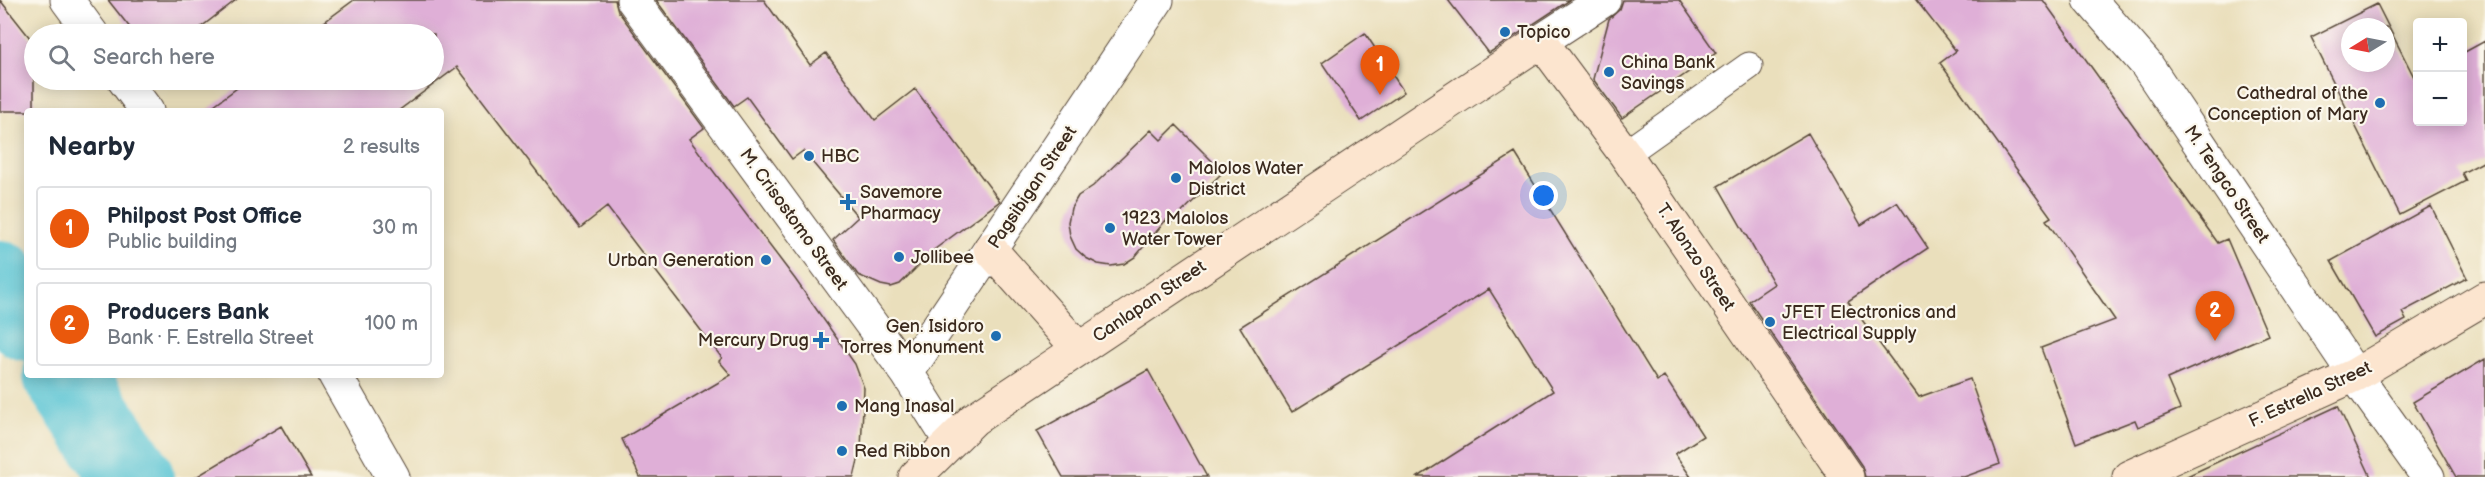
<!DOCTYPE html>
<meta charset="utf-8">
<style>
body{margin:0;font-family:"Balsamiq Sans",sans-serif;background:#f6f6f7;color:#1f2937}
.controls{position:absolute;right:18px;top:18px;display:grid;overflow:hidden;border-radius:6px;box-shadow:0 3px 15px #0003}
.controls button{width:54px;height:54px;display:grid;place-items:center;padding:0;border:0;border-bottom:2px solid #e0e1e3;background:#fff;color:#1f2937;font:30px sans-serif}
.compass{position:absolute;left:2341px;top:18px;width:54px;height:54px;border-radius:50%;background:#fff;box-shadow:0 3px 15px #0003;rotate:260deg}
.you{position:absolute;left:1544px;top:196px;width:21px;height:21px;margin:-15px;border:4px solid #fff;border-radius:50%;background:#1a73e8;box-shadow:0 0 0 9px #1a73e833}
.badge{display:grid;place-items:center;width:39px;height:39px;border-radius:50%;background:#ea580c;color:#fff;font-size:20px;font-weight:700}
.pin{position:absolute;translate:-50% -50px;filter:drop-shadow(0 2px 3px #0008)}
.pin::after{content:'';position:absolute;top:32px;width:21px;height:18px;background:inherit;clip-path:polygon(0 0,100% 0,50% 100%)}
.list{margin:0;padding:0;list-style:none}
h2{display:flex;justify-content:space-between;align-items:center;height:78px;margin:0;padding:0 24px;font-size:26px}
h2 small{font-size:20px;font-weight:400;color:#747a83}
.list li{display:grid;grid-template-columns:39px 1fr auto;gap:18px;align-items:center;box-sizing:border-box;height:84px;margin:0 12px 12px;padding:0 12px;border:2px solid #e0e1e3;border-radius:6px}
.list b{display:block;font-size:22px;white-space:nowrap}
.list p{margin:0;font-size:20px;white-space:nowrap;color:#747a83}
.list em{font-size:20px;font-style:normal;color:#747a83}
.icon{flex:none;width:33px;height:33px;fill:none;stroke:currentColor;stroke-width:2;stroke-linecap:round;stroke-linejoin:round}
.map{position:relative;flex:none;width:2485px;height:477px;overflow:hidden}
.search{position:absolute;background:#fff;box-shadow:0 3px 15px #0003;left:24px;top:24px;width:420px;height:66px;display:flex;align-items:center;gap:15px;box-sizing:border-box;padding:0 21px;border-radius:33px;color:#747a83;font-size:22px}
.panel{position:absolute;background:#fff;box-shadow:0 3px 15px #0003;left:24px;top:108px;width:420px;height:270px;border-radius:6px}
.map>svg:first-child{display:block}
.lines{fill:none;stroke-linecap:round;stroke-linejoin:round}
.river{stroke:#59c4d4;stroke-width:82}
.building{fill:#dfafd7;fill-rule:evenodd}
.service-casing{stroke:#554536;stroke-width:29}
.minor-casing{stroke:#554536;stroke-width:35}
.secondary-casing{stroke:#554536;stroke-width:35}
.service{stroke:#fff;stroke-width:27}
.minor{stroke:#fff;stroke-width:33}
.secondary{stroke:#fce5cf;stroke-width:33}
.poi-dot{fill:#1f6fb2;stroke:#fbf7ec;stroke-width:2}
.labels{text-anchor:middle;stroke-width:4.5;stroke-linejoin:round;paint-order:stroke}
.poi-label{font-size:18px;fill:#3b2a1e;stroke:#fbf7ec;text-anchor:start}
.street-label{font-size:18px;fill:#3b2a1e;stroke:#fbf7ec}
</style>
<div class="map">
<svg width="2485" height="477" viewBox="0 0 2485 477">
<rect width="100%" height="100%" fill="#fbf7ec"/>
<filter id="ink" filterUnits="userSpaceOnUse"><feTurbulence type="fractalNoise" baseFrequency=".0167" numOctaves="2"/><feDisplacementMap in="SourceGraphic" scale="12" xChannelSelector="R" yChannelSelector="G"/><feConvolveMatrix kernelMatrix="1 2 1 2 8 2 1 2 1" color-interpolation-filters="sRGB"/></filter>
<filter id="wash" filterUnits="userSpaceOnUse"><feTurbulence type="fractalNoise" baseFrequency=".008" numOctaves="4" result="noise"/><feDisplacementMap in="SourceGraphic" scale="24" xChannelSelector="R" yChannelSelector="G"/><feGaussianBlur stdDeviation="1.35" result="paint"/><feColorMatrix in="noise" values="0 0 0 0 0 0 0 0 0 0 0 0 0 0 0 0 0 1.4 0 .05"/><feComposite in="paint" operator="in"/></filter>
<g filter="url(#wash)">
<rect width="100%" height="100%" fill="#eadfbc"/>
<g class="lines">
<path class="river" d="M 0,281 L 27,320
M 64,375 L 133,477"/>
</g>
<g id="blocks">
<path class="building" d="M 0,0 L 34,43 L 34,111 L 0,111 Z
M 108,0 L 236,0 L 192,34 L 135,34 Z
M 354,0 L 615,0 L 618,11 L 704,128 L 689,139 L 795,279 L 855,364 L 864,388 L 861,448 L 854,477 L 640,477 L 622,439 L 731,375 L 719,361 L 722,358 L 607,207 L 580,228 L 457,67 L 398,111 L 206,111 L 248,80 L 434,80 L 434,34 L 308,34 Z
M 656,0 L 764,0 L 810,65 L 826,53 L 875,120 L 915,89 L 1000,201 L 935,249 L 900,284 L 891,287 L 881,285 L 858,275 L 833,240 L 858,217 L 803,151 L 792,159 L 747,97 L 734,106 Z
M 1448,0 L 1570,0 L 1489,53 Z
M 1623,0 L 1679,0 L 1716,53 L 1622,118 L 1593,79 L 1609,19 L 1620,9 Z
M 1916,0 L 2043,0 L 2218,243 L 2227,239 L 2268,335 L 2167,379 L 2180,409 L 2138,427 L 2135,420 L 2076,443 L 2041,348 L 2115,320 L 2046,220 L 2051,217 L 1940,63 L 1956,51 Z
M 2377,4 L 2414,77 L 2418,75 L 2418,122 L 2463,122 L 2463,53 L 2485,41 L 2485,161 L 2462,173 L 2466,181 L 2400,215 L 2311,37 ZM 2350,27 L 2386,27 L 2386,63 L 2350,63 Z
M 1365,33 L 1404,92 L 1361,121 L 1322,63 Z
M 1176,125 L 1223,172 L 1170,224 L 1166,220 L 1135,257 L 1124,264 L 1111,266 L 1098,264 L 1086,258 L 1076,249 L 1070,236 L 1068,222 L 1071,208 L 1078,196 L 1093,186 L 1151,130 L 1161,140 Z
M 1808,133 L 1861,225 L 1897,202 L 1928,248 L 1848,301 L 1919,397 L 1970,379 L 2000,464 L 1964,477 L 1865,477 L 1862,466 L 1749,301 L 1774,284 L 1718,186 Z
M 1515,153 L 1657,381 L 1664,376 L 1703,436 L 1675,454 L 1691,477 L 1418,477 L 1553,391 L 1489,289 L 1292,412 L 1240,327 Z
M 2431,206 L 2467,278 L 2402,312 L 2406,320 L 2375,337 L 2331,261 Z
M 2485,359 L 2485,477 L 2456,477 L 2413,402 Z
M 1148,370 L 1207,477 L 1063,477 L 1037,431 Z
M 2338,406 L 2371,477 L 2185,477 Z
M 281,426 L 311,477 L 196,477 Z"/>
</g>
</g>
<g filter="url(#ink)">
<use href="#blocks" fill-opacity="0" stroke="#554536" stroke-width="1.5"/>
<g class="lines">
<g class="service-casing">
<path id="service" d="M 1625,154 L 1749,66"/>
</g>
<g class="minor-casing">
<path id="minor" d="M 67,0 L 92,34
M 633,0 L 907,373 L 950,441
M 2090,0 L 2146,64 L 2355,375 L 2428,477
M 1541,41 L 1604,0
M 124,80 L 147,111
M 907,373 L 1157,0
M 335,375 L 393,477"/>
</g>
<g class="secondary-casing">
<path id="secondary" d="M 990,249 L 1078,348
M 915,477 L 974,419 L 1541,41 L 1625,154 L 1847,477
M 2129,477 L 2355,375 L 2485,298"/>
</g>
<use href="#service" class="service"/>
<use href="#minor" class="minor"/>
<use href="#secondary" class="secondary"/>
</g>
</g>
<g class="poi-dot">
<circle cx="1505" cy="32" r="6"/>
<circle cx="1609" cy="72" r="6"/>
<circle cx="2380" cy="103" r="6"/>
<circle cx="809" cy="156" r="6"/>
<circle cx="1176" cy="178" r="6"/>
<path d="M845 193h6v6h6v6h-6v6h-6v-6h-6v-6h6z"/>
<circle cx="1110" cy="228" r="6"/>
<circle cx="899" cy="257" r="6"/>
<circle cx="766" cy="260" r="6"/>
<circle cx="1770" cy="322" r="6"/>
<circle cx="996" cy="336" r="6"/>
<path d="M818 331h6v6h6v6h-6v6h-6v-6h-6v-6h6z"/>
<circle cx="842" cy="406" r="6"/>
<circle cx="842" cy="451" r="6"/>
</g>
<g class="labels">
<g class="poi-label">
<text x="1517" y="38">Topico</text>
<text x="1621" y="68">China Bank<tspan x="1621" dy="21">Savings</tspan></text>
<text x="2368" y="99" text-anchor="end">Cathedral of the<tspan x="2368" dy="21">Conception of Mary</tspan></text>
<text x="821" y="162">HBC</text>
<text x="1188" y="174">Malolos Water<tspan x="1188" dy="21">District</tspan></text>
<text x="860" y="198">Savemore<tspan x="860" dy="21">Pharmacy</tspan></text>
<text x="1122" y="224">1923 Malolos<tspan x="1122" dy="21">Water Tower</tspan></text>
<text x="911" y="263">Jollibee</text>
<text x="754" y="266" text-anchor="end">Urban Generation</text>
<text x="1782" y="318">JFET Electronics and<tspan x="1782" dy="21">Electrical Supply</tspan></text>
<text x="984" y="332" text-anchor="end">Gen. Isidoro<tspan x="984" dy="21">Torres Monument</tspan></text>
<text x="809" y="346" text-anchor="end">Mercury Drug</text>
<text x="854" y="412">Mang Inasal</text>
<text x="854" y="457">Red Ribbon</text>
</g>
<g class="street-label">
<text transform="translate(2227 184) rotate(56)" y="6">M. Tengco Street</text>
<text transform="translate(1032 187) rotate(-56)" y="6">Pagsibigan Street</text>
<text transform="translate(794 219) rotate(54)" y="6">M. Crisostomo Street</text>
<text transform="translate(1696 257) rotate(56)" y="6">T. Alonzo Street</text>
<text transform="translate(1149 301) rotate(-34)" y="6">Canlapan Street</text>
<text transform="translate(2310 394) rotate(-25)" y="6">F. Estrella Street</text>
</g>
</g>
</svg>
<div class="controls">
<button>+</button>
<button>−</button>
</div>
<svg class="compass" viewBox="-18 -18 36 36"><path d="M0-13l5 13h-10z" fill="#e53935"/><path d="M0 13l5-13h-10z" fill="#747a83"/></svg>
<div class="you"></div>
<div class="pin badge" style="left:1380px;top:95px">1</div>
<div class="pin badge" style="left:2215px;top:341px">2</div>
<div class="search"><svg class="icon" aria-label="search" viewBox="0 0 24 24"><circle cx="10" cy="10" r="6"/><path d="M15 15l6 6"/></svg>Search here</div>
<section class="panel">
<h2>Nearby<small>2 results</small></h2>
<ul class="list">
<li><span class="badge">1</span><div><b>Philpost Post Office</b><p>Public building</p></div><em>30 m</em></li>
<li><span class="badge">2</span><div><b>Producers Bank</b><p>Bank · F. Estrella Street</p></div><em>100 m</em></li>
</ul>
</section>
</div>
